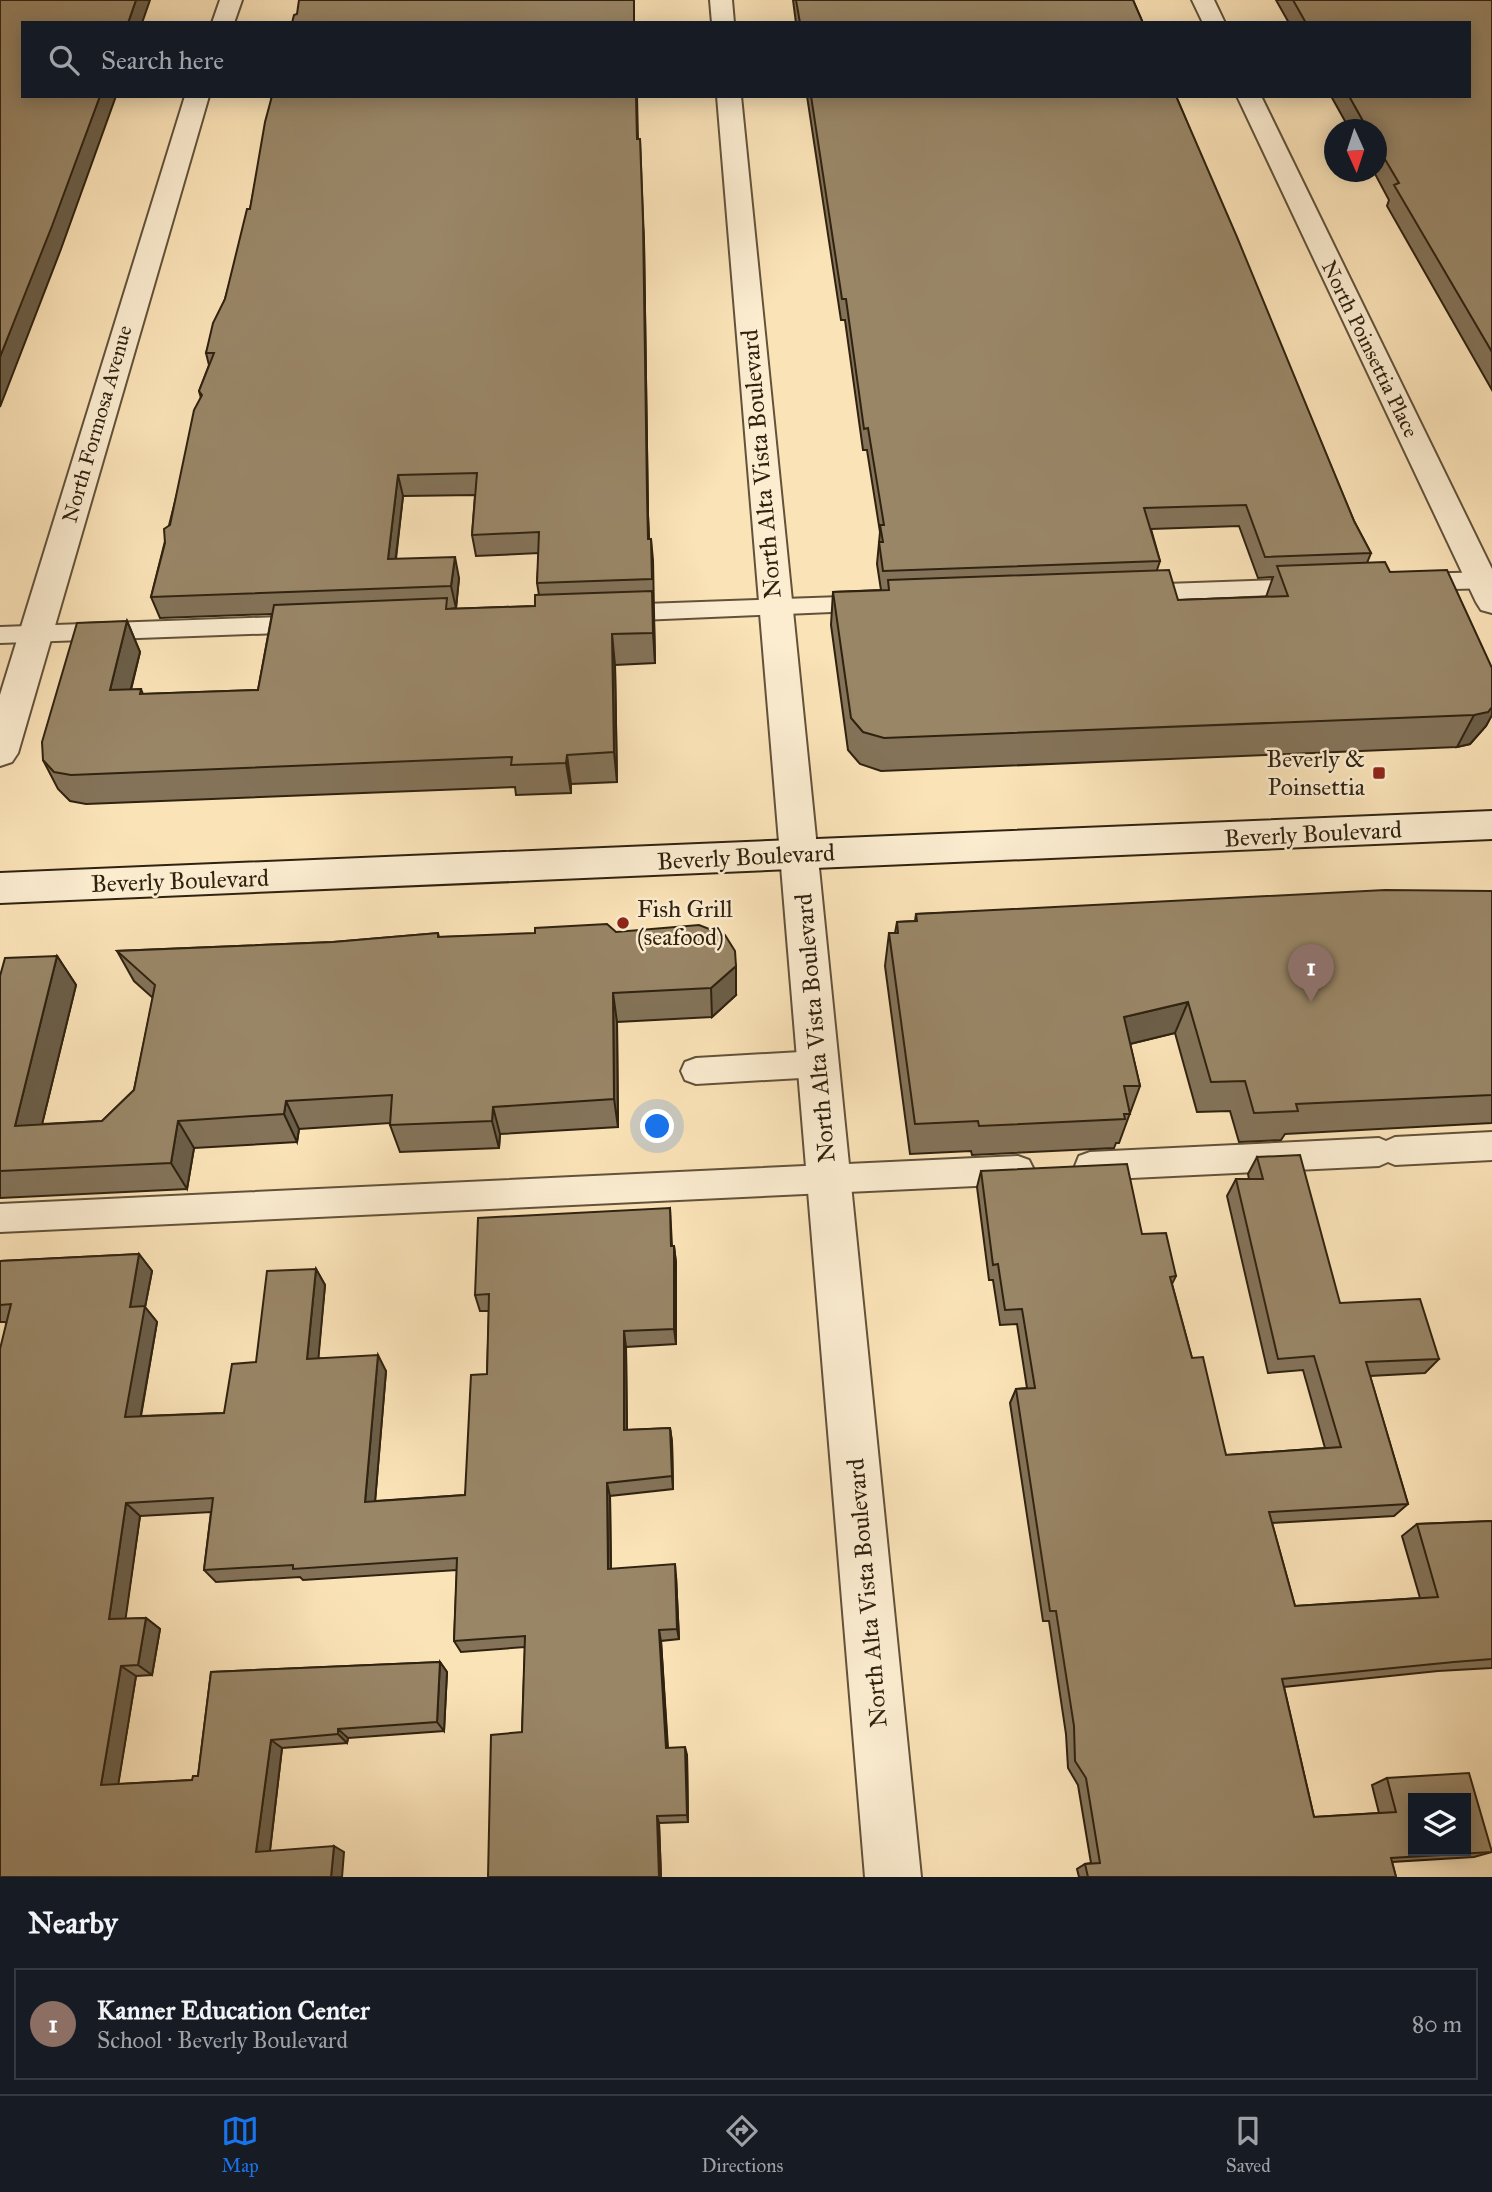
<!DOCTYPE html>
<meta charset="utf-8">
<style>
body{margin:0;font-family:"IM FELL Great Primer",serif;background:#20242c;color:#f1f3f6}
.controls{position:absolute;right:21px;bottom:21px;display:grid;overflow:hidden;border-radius:0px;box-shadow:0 4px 18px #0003}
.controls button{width:63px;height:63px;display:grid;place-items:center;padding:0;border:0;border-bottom:2px solid #363941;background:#171b24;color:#f1f3f6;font:35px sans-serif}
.compass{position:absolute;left:1324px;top:119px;width:63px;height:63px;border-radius:50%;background:#171b24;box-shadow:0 4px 18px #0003;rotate:177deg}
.you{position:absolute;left:658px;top:1127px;width:24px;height:24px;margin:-18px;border:5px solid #fff;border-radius:50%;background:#1a73e8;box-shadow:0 0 0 10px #1a73e833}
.badge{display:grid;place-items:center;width:46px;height:46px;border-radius:50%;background:#1a73e8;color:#fff;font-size:23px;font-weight:700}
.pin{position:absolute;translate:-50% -58px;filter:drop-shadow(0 2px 4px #0008)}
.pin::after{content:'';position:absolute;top:37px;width:24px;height:21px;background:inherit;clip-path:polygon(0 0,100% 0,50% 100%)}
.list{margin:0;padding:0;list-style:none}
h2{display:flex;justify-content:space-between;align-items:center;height:91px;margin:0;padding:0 28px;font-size:30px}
h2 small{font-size:23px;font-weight:400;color:#9ea1a6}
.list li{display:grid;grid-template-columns:46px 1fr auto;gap:21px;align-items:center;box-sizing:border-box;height:112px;margin:0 14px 14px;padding:0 14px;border:2px solid #363941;border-radius:0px}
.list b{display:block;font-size:26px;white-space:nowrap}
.list p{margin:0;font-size:23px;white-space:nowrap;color:#9ea1a6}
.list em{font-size:23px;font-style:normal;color:#9ea1a6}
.icon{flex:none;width:38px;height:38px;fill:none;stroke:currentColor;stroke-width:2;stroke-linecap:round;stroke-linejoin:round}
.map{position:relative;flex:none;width:1492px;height:1877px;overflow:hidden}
.search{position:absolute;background:#171b24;box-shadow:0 4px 18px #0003;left:21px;right:21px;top:21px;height:77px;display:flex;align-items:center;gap:18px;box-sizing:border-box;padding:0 24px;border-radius:0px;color:#9ea1a6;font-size:26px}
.sheet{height:217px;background:#171b24}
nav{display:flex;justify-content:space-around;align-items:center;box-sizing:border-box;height:98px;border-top:2px solid #363941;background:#171b24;font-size:19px;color:#9ea1a6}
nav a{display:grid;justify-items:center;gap:4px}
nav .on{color:#1a73e8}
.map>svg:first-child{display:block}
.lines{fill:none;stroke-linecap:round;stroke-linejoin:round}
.service-casing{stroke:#62523a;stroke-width:4}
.minor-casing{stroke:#62523a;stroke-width:4}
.secondary-casing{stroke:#2f2210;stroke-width:4}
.service{fill:#fcedd1;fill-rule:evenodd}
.minor{fill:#fcedd1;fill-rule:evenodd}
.secondary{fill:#fcedd1;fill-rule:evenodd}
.wall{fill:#847359;stroke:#2f2210;stroke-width:2;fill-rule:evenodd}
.shaded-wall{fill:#6b5e48;stroke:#2f2210;stroke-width:2}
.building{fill:#998667;stroke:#2f2210;stroke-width:2;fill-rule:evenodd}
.poi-dot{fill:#8f2418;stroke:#fcedd1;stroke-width:2.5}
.labels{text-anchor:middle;stroke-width:5;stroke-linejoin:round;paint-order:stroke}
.far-street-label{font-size:21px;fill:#2f2210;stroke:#fcedd1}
.street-label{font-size:24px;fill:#2f2210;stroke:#fcedd1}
.poi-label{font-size:24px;fill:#2f2210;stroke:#fcedd1;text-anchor:end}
</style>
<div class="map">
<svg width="1492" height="1877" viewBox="0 0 1492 1877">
<rect width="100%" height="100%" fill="#fbe3b8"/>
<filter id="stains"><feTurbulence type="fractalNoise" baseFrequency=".00286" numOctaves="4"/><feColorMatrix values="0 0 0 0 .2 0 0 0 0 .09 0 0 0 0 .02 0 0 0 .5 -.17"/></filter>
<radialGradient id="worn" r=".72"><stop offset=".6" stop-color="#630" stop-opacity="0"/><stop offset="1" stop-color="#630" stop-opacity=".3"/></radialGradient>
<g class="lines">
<g class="service-casing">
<path id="service" d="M 1492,572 L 1492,588 L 1414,590 L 1406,588 L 1402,582 L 1406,576 L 1414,574 Z
M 1307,579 L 1315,581 L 1319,587 L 1315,593 L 1138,601 L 1130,599 L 1126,593 L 1130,587 L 1138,585 Z
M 870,596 L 878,598 L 882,604 L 878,610 L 617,621 L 609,619 L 605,613 L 609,607 L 617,605 Z
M 307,616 L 315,618 L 319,624 L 315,630 L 307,632 L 0,643 L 0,627 Z
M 818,1051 L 828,1055 L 833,1064 L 828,1073 L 818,1077 L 696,1084 L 685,1080 L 681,1071 L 685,1062 L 696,1058 Z
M 1492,1132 L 1492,1160 L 1395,1165 L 1388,1162 L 1379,1166 L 1090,1180 L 1079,1176 L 1075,1166 L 1079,1156 L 1090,1152 L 1379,1138 L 1386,1141 L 1395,1137 Z
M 1018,1156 L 1029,1160 L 1034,1170 L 1029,1180 L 1018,1184 L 0,1232 L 0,1204 Z"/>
</g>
<g class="minor-casing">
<path id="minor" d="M 220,0 L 242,0 L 234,23 L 212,23 Z
M 710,0 L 732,0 L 734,23 L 712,23 Z
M 1192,0 L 1214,0 L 1225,23 L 1203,23 Z
M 185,96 L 209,96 L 18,753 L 12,762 L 0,766 L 0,695 Z
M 717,96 L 741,96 L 921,1877 L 865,1877 Z
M 1237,96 L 1261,96 L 1492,569 L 1492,613 L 1481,610 L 1476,602 Z"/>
</g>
<g class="secondary-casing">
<path id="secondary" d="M 1492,811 L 1492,839 L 0,903 L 0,873 Z"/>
</g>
<use href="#service" class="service"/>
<use href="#minor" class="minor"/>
<use href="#secondary" class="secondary"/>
</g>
<path class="wall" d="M 793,0 L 1133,0 L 1143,23 L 796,23 Z
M 1276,0 L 1492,0 L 1492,390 L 1387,206 L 1389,200 L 1374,172 L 1376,172 L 1376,130 L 1350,130 L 1331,96 L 1469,96 L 1469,23 L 1289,23 Z
M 272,96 L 637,96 L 638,139 L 644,242 L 648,515 L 649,539 L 651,539 L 653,560 L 655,663 L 615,665 L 617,782 L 571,784 L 571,793 L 516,795 L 515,787 L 86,804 L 70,801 L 58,789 L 43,760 L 127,621 L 140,652 L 131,690 L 141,689 L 143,694 L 258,690 L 272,614 L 160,618 L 151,597 L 201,398 L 199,391 L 209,365 L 206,353 L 225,299 L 250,209 ZM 475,495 L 472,535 L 476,556 L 539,553 L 537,583 L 539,595 L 535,606 L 449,609 L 456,608 L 459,578 L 396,559 L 403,496 Z
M 807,96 L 1176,96 L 1354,521 L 1371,553 L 1367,563 L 1390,572 L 1492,668 L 1492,715 L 1486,726 L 1470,744 L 1457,747 L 881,771 L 860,764 L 848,750 L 831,625 L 833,592 L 881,590 L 877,564 L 880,532 L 867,450 L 863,450 L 845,320 L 841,320 ZM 1239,526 L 1258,578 L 1273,577 L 1266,597 L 1178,600 L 1157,570 L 1160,561 L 1151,529 Z
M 1492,891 L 1492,1123 L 1285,1134 L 1281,1140 L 1239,1142 L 1230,1111 L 1197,1112 L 1175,1033 L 1130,1044 L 1140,1086 L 1119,1143 L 1116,1143 L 1114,1148 L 972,1155 L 971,1151 L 910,1154 L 885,966 L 889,933 L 895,933 L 897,922 L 915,921 L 916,914 Z
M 616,932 L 736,995 L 712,1017 L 617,1022 L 618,1127 L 500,1134 L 499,1148 L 400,1152 L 390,1125 L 390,1123 L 299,1129 L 297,1142 L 194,1148 L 187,1189 L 0,1198 L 0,976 L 57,956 L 76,985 L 42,1124 L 102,1121 L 134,1090 L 153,998 L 134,981 L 117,951 L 333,942 L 438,933 L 439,937 Z
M 1257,1157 L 1340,1303 L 1439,1359 L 1425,1373 L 1370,1376 L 1408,1504 L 1394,1516 L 1272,1523 L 1295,1606 L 1420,1598 L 1402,1536 L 1417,1524 L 1492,1521 L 1492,1668 L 1438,1671 L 1284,1687 L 1314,1817 L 1379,1813 L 1372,1785 L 1387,1778 L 1492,1852 L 1474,1857 L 1392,1862 L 1396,1877 L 1079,1877 L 1077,1869 L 1085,1864 L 1091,1863 L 1078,1785 L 1068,1768 L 1066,1734 L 1049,1621 L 1043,1621 L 1010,1403 L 1016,1389 L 1027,1388 L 1017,1324 L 1000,1325 L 993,1280 L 989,1280 L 977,1187 L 981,1171 L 1142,1234 L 1176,1276 L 1172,1284 L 1192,1358 L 1226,1455 L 1325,1448 L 1303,1370 L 1268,1373 L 1227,1196 L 1236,1179 L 1249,1179 L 1248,1174 Z
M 670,1208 L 672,1246 L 674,1246 L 676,1263 L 676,1344 L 626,1347 L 627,1430 L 670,1428 L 672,1442 L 673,1489 L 610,1496 L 611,1569 L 676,1576 L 679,1639 L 661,1641 L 668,1748 L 687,1755 L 688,1822 L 659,1823 L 661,1877 L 488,1877 L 522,1732 L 525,1647 L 461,1652 L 454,1641 L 457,1570 L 303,1580 L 300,1577 L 216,1582 L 204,1570 L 211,1512 L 140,1516 L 125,1619 L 146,1618 L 160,1629 L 152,1675 L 136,1676 L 118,1784 L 192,1780 L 198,1776 L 211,1672 L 440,1662 L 447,1672 L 444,1731 L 348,1738 L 347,1743 L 282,1748 L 270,1851 L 344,1852 L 0,1877 L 6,1322 L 0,1322 L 0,1261 L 139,1254 L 152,1271 L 145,1307 L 157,1322 L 141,1416 L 224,1413 L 316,1269 L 325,1285 L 318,1358 L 386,1371 L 375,1501 L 465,1495 L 487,1374 L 489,1311 L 480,1311 L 475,1295 Z"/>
<path class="shaded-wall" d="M 136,0 L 150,0 L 142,23 L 128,23 Z
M 100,96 L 116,96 L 61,249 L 0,407 L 0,357 Z
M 640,139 L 644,242 L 648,515 L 650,560 L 647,494 Z
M 398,475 L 403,496 L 393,580 L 388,559 Z
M 455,557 L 459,578 L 456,608 L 451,586 Z
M 652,591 L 654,622 L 655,663 L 653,633 Z
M 127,621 L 140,652 L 123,720 L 110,690 Z
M 612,634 L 615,665 L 617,782 L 614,752 Z
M 1492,707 L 1492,715 L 1486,726 L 1470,744 L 1457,747 L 1474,715 Z
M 567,755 L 571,784 L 571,793 L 566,763 Z
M 57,956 L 76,985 L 35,1153 L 15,1126 Z
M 736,966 L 736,995 L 712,1017 L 711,988 Z
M 613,993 L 617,1022 L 618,1127 L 614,1099 Z
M 1188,1002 L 1175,1033 L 1113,1048 L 1124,1017 Z
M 286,1101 L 299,1129 L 297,1142 L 284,1114 Z
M 493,1107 L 500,1134 L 499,1148 L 492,1121 Z
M 178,1121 L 194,1148 L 187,1189 L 171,1163 Z
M 674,1246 L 676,1263 L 676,1344 L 674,1329 Z
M 139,1254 L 152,1271 L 145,1307 L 157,1322 L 138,1431 L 125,1417 L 130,1307 Z
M 316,1269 L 325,1285 L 317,1374 L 307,1359 Z
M 624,1331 L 626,1347 L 627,1444 L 624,1430 Z
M 378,1355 L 386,1371 L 374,1514 L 365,1502 Z
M 670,1428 L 672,1442 L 673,1489 L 672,1476 Z
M 607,1483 L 610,1496 L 611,1581 L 608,1569 Z
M 126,1503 L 140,1516 L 124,1630 L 109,1619 Z
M 675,1564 L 676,1576 L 679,1639 L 677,1629 Z
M 146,1618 L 160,1629 L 152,1675 L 138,1665 Z
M 659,1630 L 661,1641 L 668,1756 L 666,1748 Z
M 440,1662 L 447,1672 L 444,1731 L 437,1722 Z
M 121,1666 L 136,1676 L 117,1792 L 101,1785 Z
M 338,1729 L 348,1738 L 347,1743 L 338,1734 Z
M 271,1740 L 282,1748 L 269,1858 L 256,1852 Z
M 685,1747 L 687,1755 L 688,1822 L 687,1815 Z
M 657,1816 L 659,1823 L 661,1877 L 659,1877 Z
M 334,1846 L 344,1852 L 342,1877 L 331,1877 Z"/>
<path class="building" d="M 0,0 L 136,0 L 128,23 L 23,23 L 23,96 L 100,96 L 52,226 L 0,357 Z
M 299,0 L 634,0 L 634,23 L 292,23 L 294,15 L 297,14 Z
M 796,0 L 1133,0 L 1143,23 L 800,23 Z
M 1293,0 L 1492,0 L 1492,352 L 1394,185 L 1399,183 L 1376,144 L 1376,130 L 1368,130 L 1349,96 L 1469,96 L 1469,23 L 1306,23 Z
M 272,96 L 636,96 L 637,139 L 640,139 L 643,221 L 647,494 L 648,539 L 651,539 L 652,579 L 537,583 L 539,532 L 472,535 L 477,473 L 398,475 L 388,559 L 455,557 L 451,586 L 151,597 L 165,543 L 164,529 L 170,525 L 194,410 L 202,395 L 199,391 L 214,353 L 206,353 L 213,323 L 225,299 L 247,209 L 250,209 L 265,122 Z
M 811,96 L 1176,96 L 1237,237 L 1354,521 L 1371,553 L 1265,557 L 1246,505 L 1144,508 L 1160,561 L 883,571 L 879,542 L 883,542 L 880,525 L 884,525 L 868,428 L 864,429 L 846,299 L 842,299 Z
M 1385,562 L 1390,572 L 1447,570 L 1492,668 L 1492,707 L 1488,712 L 1474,715 L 884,738 L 863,732 L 851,718 L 833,592 L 889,590 L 888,580 L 1169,570 L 1178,600 L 1288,596 L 1277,566 Z
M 652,591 L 653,633 L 612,634 L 614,752 L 567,755 L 566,763 L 511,765 L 512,757 L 71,775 L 54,772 L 43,760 L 42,742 L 77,623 L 127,621 L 110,690 L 141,689 L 140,694 L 258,690 L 274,605 L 447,598 L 446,609 L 535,606 L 535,595 Z
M 1385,890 L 1492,891 L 1492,1095 L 1296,1104 L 1298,1111 L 1254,1113 L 1245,1081 L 1211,1082 L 1188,1002 L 1124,1017 L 1140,1086 L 1124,1086 L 1130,1114 L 1124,1114 L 1125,1119 L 979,1126 L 978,1121 L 915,1124 L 889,933 L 898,933 L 897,922 L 917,921 L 916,914 Z
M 607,924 L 616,932 L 699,925 L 725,935 L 735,951 L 736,966 L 711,988 L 613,993 L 614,1099 L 493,1107 L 492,1121 L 390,1125 L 392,1095 L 286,1101 L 284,1114 L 178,1121 L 171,1163 L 0,1171 L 0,976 L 5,958 L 57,956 L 15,1126 L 102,1121 L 134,1090 L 155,985 L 117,951 L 333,942 L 438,933 L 438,937 L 535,933 L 535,928 Z
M 1300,1155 L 1340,1303 L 1420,1299 L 1439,1359 L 1366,1362 L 1408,1504 L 1269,1512 L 1295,1606 L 1438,1597 L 1417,1524 L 1492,1521 L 1492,1659 L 1454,1662 L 1282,1679 L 1314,1817 L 1396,1812 L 1387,1778 L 1469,1773 L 1492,1852 L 1391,1858 L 1396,1877 L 1088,1877 L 1085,1864 L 1100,1863 L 1086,1778 L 1075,1761 L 1074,1726 L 1056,1611 L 1050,1611 L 1016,1389 L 1035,1388 L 1022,1309 L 1005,1310 L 998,1264 L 993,1265 L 981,1171 L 1127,1164 L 1142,1234 L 1166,1233 L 1176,1276 L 1170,1277 L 1192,1358 L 1203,1357 L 1226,1455 L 1341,1447 L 1314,1356 L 1278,1359 L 1236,1179 L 1263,1179 L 1257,1157 ZM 1413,1798 L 1466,1798 L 1466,1851 L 1413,1851 Z
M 670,1208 L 671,1246 L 674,1246 L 674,1329 L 624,1331 L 624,1430 L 670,1428 L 672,1476 L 607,1483 L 608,1569 L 675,1564 L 677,1629 L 659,1630 L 666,1748 L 685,1747 L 687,1815 L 657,1816 L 659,1877 L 488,1877 L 491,1735 L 522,1732 L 525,1636 L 454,1641 L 457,1558 L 293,1569 L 293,1565 L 204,1570 L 213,1498 L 126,1503 L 109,1619 L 146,1618 L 138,1665 L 121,1666 L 101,1785 L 192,1780 L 193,1776 L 198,1776 L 211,1672 L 440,1662 L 437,1722 L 338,1729 L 338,1734 L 271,1740 L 256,1852 L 334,1846 L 331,1877 L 0,1877 L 0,1349 L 11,1304 L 0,1305 L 0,1261 L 139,1254 L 130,1307 L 145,1306 L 125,1417 L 224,1413 L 232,1364 L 256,1362 L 267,1271 L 316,1269 L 307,1359 L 378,1355 L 365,1502 L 465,1495 L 471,1375 L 487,1374 L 489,1294 L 475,1295 L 478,1218 Z"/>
<g class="poi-dot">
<rect x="1372" y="766" width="14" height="14" rx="3.5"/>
<circle cx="623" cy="923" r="7"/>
</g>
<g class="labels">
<g class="far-street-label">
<text transform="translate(1370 349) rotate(64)" y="7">North Poinsettia Place</text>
<text transform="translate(97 424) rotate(-74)" y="7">North Formosa Avenue</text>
</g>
<g class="street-label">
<text transform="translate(761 464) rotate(-95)" y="8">North Alta Vista Boulevard</text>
<text transform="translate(1313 834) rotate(-3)" y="8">Beverly Boulevard</text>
<text transform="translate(746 857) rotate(-3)" y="8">Beverly Boulevard</text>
<text transform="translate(180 881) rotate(-2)" y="8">Beverly Boulevard</text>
<text transform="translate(815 1028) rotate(-95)" y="8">North Alta Vista Boulevard</text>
<text transform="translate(867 1593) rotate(-95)" y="8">North Alta Vista Boulevard</text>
</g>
<g class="poi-label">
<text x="1365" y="767">Beverly &amp;<tspan x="1365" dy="28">Poinsettia</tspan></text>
<text x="637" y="917" text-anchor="start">Fish Grill<tspan x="637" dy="28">(seafood)</tspan></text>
</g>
</g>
<rect width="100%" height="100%" filter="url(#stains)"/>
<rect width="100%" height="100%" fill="url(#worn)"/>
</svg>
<div class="controls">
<button><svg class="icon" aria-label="layers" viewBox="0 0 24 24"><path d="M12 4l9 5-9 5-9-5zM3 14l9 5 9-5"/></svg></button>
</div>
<svg class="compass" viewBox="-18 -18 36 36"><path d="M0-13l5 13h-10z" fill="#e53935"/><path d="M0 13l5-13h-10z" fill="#9ea1a6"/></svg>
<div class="you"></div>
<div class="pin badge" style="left:1311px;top:1002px;background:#8d6e63">1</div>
<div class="search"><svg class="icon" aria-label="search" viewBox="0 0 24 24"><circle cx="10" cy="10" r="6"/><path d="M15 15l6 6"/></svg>Search here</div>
</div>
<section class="sheet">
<h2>Nearby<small></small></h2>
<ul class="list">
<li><span class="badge" style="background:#8d6e63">1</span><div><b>Kanner Education Center</b><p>School · Beverly Boulevard</p></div><em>80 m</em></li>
</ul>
</section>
<nav>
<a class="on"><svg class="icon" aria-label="map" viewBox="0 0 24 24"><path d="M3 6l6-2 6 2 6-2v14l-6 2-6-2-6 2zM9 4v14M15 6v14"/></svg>Map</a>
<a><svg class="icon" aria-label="directions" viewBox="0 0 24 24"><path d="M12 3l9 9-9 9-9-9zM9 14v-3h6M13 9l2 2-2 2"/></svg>Directions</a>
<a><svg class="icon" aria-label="saved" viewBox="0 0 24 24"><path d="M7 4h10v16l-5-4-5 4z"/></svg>Saved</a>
</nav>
